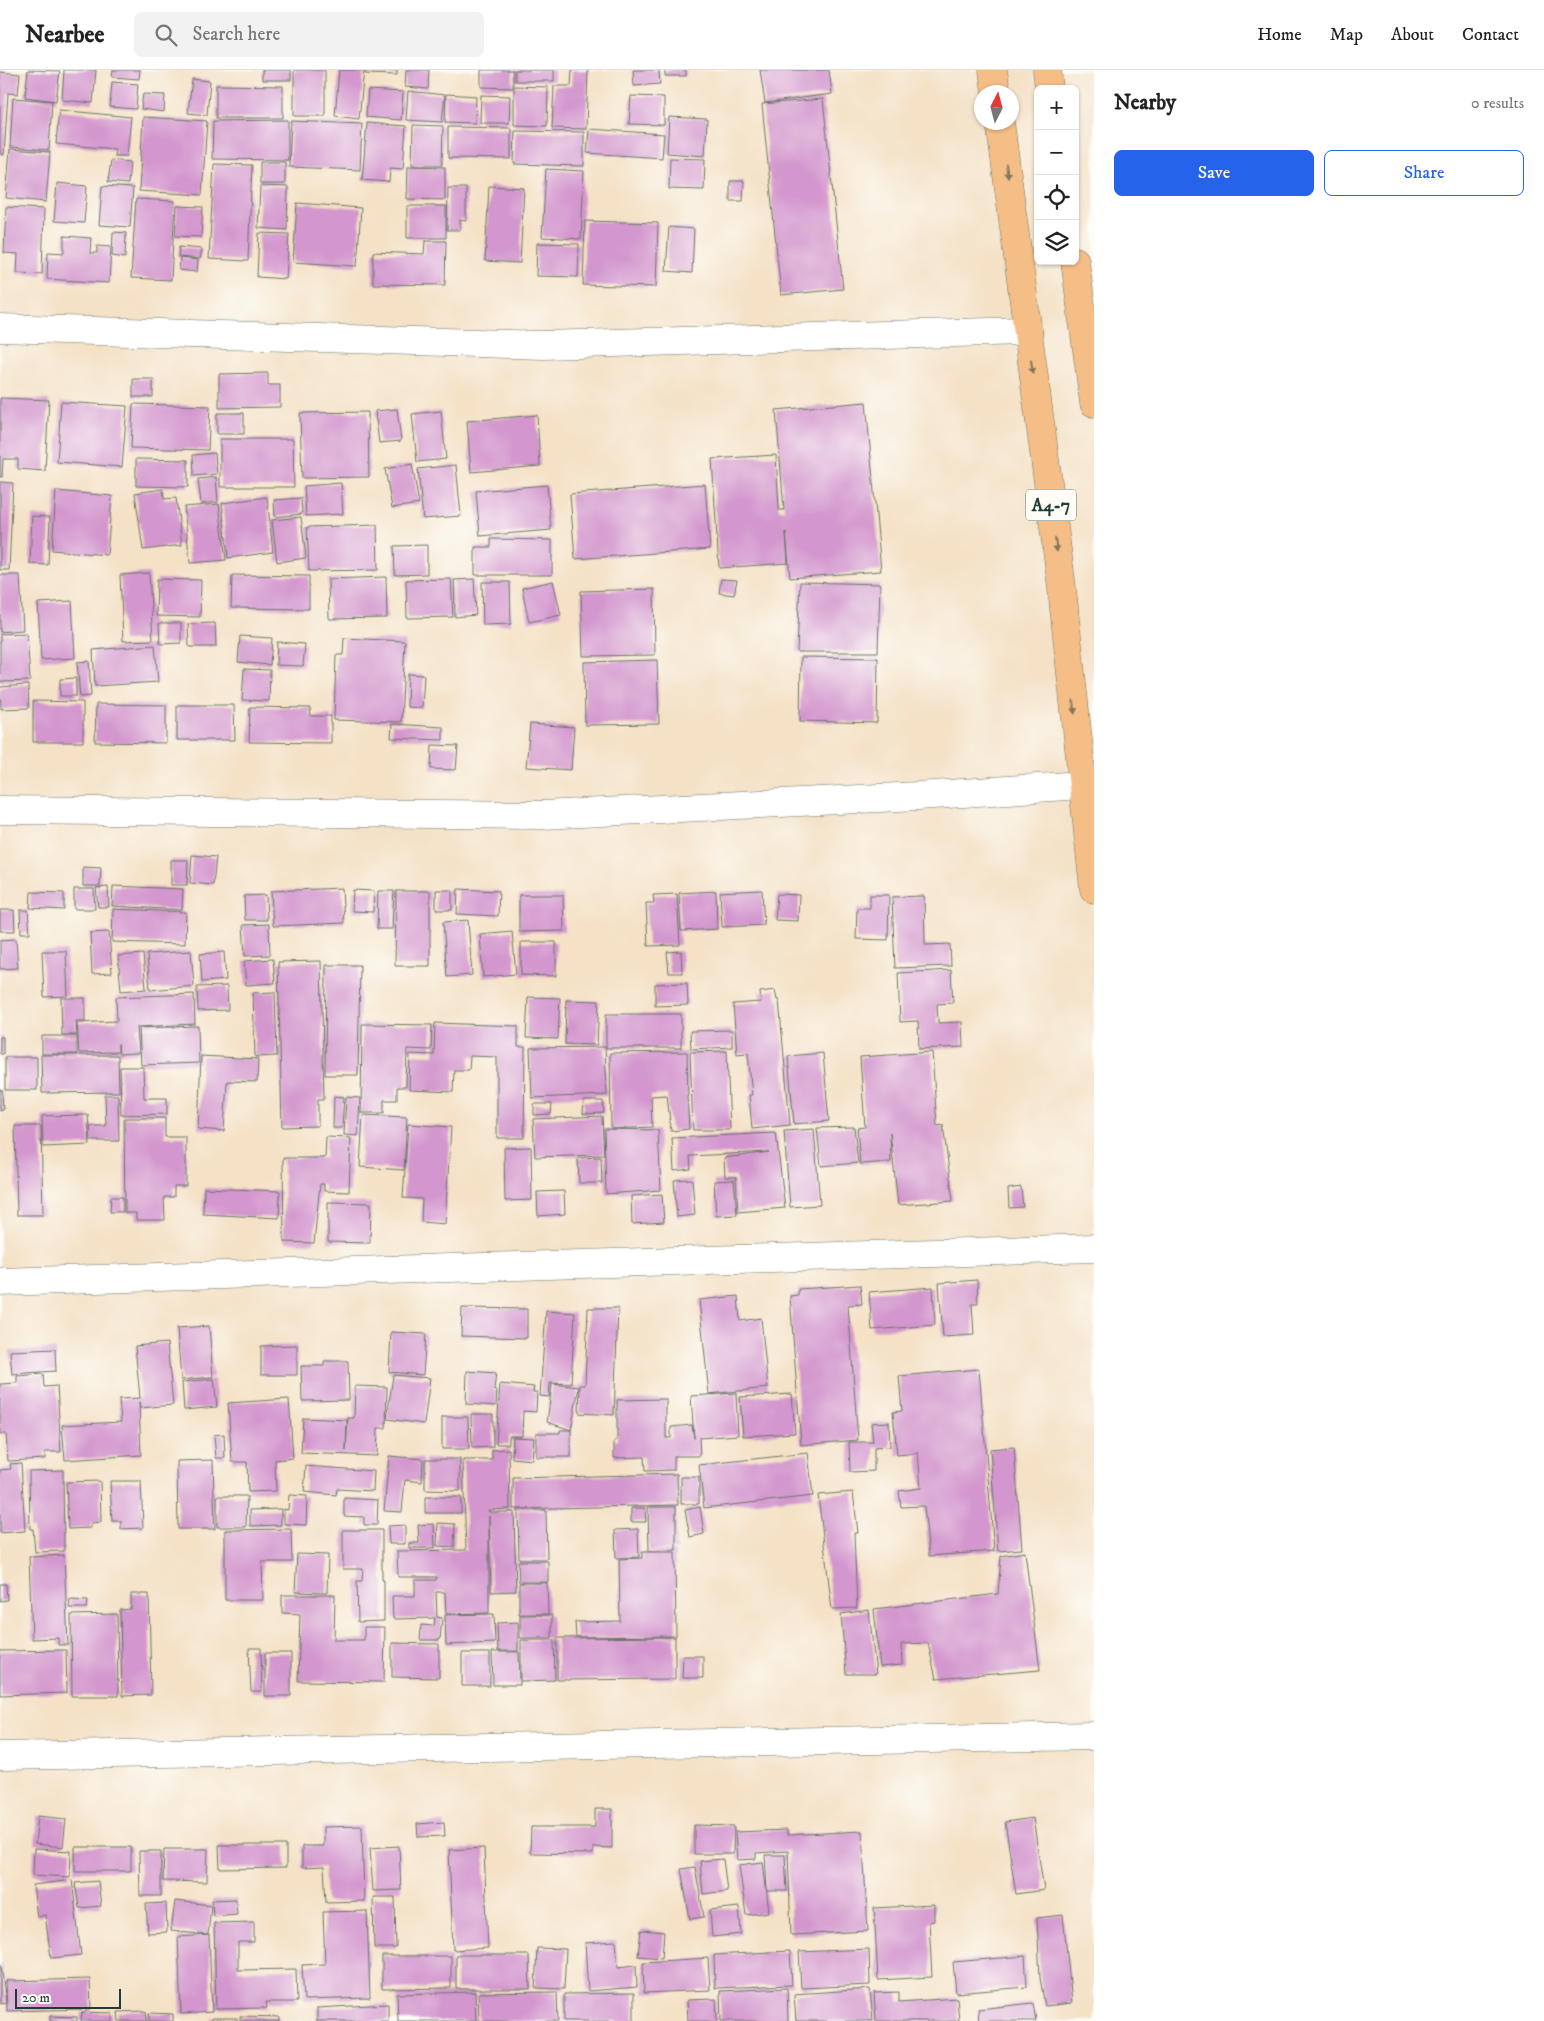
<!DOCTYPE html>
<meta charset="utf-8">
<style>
body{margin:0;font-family:"IM FELL DW Pica",serif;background:#f2f2f2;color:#222}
.controls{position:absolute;right:15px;top:15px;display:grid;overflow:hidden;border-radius:8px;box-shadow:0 1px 4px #0004}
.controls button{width:45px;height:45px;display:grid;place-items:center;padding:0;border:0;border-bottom:1px solid #e0e0e0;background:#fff;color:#222;font:25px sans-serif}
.compass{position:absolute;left:974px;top:15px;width:45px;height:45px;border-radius:50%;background:#fff;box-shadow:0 1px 4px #0004;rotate:6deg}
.scale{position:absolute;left:15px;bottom:12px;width:106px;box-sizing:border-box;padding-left:5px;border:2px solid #1f3d34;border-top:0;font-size:14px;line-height:18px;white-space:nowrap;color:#1f3d34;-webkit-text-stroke:4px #fdfcf7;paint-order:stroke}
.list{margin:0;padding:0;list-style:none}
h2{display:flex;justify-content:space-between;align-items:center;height:65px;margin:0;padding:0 20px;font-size:21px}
h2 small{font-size:16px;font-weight:400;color:#767676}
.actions{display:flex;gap:10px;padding:15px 20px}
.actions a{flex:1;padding:11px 0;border:1px solid #2563eb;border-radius:8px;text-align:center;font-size:18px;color:#2563eb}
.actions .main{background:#2563eb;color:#fff}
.icon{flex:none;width:28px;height:28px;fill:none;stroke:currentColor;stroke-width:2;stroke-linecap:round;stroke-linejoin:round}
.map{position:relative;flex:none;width:1094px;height:1951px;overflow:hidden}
header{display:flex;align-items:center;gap:30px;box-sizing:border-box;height:70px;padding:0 25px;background:#fff;border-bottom:1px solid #e0e0e0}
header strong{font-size:24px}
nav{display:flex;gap:28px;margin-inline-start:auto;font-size:18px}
.search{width:350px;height:45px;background:#f2f2f2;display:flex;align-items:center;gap:12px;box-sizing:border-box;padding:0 18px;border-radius:8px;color:#767676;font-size:19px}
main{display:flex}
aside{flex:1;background:#fff}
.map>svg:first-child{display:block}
.building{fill:#d396ce}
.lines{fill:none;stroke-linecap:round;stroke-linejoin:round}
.minor-casing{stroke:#6a7667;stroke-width:29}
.trunk-casing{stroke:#6a7667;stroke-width:29}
.minor{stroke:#fff;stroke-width:28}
.trunk{stroke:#f6be87;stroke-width:28}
.oneway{fill:#807759}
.labels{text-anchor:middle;stroke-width:4.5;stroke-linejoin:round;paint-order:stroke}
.shield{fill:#fdfcf7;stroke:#62766e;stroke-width:1}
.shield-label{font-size:18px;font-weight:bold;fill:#1f3d34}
</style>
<header>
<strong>Nearbee</strong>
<div class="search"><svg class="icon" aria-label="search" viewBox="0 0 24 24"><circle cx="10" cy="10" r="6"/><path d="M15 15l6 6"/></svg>Search here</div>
<nav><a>Home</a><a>Map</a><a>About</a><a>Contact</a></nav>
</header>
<main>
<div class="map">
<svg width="1094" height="1951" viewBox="0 0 1094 1951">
<rect width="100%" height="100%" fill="#fdfcf7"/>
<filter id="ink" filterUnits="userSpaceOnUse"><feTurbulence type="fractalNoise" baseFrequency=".02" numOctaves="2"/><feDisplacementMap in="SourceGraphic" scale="10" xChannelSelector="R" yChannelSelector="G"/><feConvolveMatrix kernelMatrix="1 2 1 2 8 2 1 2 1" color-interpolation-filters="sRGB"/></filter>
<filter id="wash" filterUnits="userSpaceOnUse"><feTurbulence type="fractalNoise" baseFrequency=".0096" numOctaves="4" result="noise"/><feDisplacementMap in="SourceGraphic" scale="20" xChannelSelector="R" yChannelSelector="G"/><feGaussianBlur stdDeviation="1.12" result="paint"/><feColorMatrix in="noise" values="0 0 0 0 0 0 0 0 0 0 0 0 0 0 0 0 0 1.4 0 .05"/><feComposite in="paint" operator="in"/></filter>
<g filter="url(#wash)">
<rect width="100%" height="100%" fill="#f4e1c6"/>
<g id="blocks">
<path class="building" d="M 28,0 L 60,1 L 56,31 L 25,27 Z
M 64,0 L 96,0 L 93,33 L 62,30 Z
M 113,0 L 140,0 L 139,9 L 112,7 Z
M 262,0 L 291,0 L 291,10 L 262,10 Z
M 294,0 L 325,0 L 325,46 L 294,46 Z
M 339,0 L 364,0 L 359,49 L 335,46 Z
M 366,0 L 397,0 L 397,5 L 365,4 Z
M 406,0 L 429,0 L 428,19 L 405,17 Z
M 481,0 L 513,0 L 513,18 L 481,17 Z
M 515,0 L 554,0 L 554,11 L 515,11 Z
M 572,0 L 588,0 L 586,59 L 552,58 L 554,16 L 571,16 Z
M 633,0 L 659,0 L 660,14 L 634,16 Z
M 665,0 L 686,0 L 686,6 L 665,6 Z
M 760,0 L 829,0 L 832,24 L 765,33 Z
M 0,2 L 20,4 L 18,24 L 8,23 L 4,85 L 0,84 Z
M 192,9 L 210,11 L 207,45 L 188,43 Z
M 112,12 L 138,14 L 136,39 L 110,37 Z
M 216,15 L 283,16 L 283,48 L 216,48 Z
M 514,16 L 548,17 L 547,56 L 514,55 Z
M 368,20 L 403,22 L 401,50 L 366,47 Z
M 408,21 L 445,25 L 442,52 L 406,50 Z
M 143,24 L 165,25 L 164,42 L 141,39 Z
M 446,24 L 476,26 L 475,53 L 445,52 Z
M 481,25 L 510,26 L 509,53 L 480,53 Z
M 631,26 L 664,27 L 664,55 L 629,54 Z
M 13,28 L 52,31 L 49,80 L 10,77 Z
M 823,29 L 843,219 L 781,225 L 762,34 Z
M 59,40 L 131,47 L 127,86 L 114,86 L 115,79 L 56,74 Z
M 143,47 L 207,51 L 202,125 L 139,121 Z
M 669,47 L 707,49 L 705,86 L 667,83 Z
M 288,50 L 288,90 L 212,89 L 213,51 Z
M 291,51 L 362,54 L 360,100 L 289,97 Z
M 367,53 L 406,56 L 403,99 L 390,98 L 389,112 L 362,110 Z
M 413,55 L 443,56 L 442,95 L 412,95 Z
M 448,57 L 511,58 L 511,89 L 448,88 Z
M 589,59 L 664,64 L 662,88 L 587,83 Z
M 515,61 L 584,62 L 584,96 L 514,94 Z
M 10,79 L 50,82 L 46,132 L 6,128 Z
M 670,88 L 705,89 L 704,120 L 669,119 Z
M 111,90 L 130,92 L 128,114 L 108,112 Z
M 260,92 L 285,92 L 285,114 L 260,114 Z
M 214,94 L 252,95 L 248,191 L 209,189 Z
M 408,96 L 445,97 L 445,130 L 407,129 Z
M 546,99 L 584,101 L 581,169 L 542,167 Z
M 730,111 L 744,111 L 743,131 L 730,131 Z
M 57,113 L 87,116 L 84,153 L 54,151 Z
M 102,116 L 133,118 L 130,157 L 99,155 Z
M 260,116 L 288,117 L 287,160 L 258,158 Z
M 489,116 L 524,118 L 520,193 L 485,191 Z
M 448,118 L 466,118 L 466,151 L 460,150 L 460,160 L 447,160 Z
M 136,129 L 175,131 L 171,210 L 131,208 Z
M 297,133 L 361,138 L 357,196 L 293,192 Z
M 177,136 L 203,137 L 201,167 L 175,166 Z
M 407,136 L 446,136 L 446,168 L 407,168 Z
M 6,137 L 44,139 L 42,204 L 17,203 L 18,184 L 4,183 Z
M 585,151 L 658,153 L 656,217 L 583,215 Z
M 669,157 L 694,159 L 692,203 L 666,201 Z
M 113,162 L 126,163 L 125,188 L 112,186 Z
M 259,163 L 289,164 L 286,209 L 257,207 Z
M 64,166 L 91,168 L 90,183 L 97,183 L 97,176 L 111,177 L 109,213 L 47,209 L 48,182 L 64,183 Z
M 425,171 L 446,171 L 445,215 L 373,214 L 373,182 L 424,184 Z
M 537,173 L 579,174 L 578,207 L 536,206 Z
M 179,177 L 202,179 L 200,189 L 178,187 Z
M 180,188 L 198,190 L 197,202 L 179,200 Z
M 268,303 L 268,315 L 280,315 L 280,337 L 219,338 L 219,304 Z
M 133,309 L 153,309 L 153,327 L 133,327 Z
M 0,328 L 49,330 L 45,401 L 18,399 L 18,389 L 3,389 L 2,407 L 0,407 Z
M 61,332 L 127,336 L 122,397 L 57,392 Z
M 866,332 L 881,501 L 790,508 L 786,462 L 788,493 L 719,498 L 712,389 L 776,385 L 779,440 L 784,440 L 776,340 Z
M 133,334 L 210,336 L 208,380 L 131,378 Z
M 397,339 L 401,371 L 379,373 L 375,341 Z
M 441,341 L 446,389 L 417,392 L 412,344 Z
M 368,342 L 369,407 L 302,408 L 300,343 Z
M 217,343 L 244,343 L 244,364 L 217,364 Z
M 537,345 L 540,396 L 471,402 L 467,351 Z
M 220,369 L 293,369 L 294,417 L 220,417 Z
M 215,383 L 217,404 L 194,406 L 193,385 Z
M 136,389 L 188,390 L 188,417 L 136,416 Z
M 412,394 L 419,434 L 392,438 L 385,399 Z
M 456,395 L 461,446 L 423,449 L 418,399 Z
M 216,407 L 218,432 L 201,434 L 198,409 Z
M 0,412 L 13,413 L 9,500 L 0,500 Z
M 341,413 L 343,444 L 306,446 L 304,416 Z
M 705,414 L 710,479 L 575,489 L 570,424 Z
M 547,415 L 551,460 L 480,466 L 476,421 Z
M 163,419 L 164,429 L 176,428 L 182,475 L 143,480 L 135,423 Z
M 56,421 L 112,426 L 107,485 L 52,480 Z
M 267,427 L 273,482 L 228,488 L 222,433 Z
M 301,428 L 302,444 L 275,447 L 274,430 Z
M 219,434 L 226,490 L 190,493 L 184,437 Z
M 32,446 L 50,447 L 48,495 L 30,494 Z
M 301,447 L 306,488 L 277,492 L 272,450 Z
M 377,455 L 378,500 L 309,501 L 307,457 Z
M 491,469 L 552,470 L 552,505 L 475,505 L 475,477 L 491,477 Z
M 427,475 L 427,504 L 395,505 L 394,476 Z
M 149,503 L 153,570 L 123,571 L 120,505 Z
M 0,505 L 20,505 L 23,560 L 0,562 Z
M 232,505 L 309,506 L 309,539 L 231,538 Z
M 386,507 L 387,548 L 329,549 L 328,509 Z
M 157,509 L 201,510 L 200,547 L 156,546 Z
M 451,509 L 453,547 L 407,548 L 406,510 Z
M 474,509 L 476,545 L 455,547 L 454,510 Z
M 721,509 L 737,510 L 734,525 L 719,523 Z
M 553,511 L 561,545 L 529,552 L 522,518 Z
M 482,512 L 510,512 L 511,554 L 483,555 Z
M 800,512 L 880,514 L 878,582 L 797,582 Z
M 654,519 L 655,585 L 583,586 L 581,521 Z
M 72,531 L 75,588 L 41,590 L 38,533 Z
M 159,553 L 181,553 L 181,573 L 160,574 Z
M 215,553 L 216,577 L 189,577 L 188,554 Z
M 27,563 L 30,611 L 0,612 L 0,564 Z
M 240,566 L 272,568 L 270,595 L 238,592 Z
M 344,568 L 405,571 L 401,652 L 334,650 L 336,585 L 343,585 Z
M 277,572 L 305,574 L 303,596 L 276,595 Z
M 155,575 L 158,612 L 95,616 L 93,580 Z
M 801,587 L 878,588 L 877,653 L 800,651 Z
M 657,590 L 659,654 L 585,655 L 584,592 Z
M 89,591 L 91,626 L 80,627 L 77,592 Z
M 244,599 L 270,600 L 269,631 L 242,630 Z
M 408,604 L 424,605 L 422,638 L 407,637 Z
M 76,608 L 76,626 L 60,626 L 60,609 Z
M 28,615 L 29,638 L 1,639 L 0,617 Z
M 33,631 L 83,632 L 83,672 L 33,672 Z
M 96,634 L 166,635 L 166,673 L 95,672 Z
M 177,635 L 234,635 L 235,670 L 177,670 Z
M 250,637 L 310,638 L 311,646 L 331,646 L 331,673 L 249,672 Z
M 392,654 L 443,657 L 443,670 L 391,668 Z
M 530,654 L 574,657 L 571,700 L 526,697 Z
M 432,675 L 458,676 L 456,700 L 431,699 Z
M 192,785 L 216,787 L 213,815 L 190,813 Z
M 171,790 L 188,790 L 187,815 L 171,815 Z
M 83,797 L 101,798 L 100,816 L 83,816 Z
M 113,816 L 183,819 L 182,840 L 112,836 Z
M 108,817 L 109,837 L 98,837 L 96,818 Z
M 342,818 L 344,853 L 273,856 L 271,821 Z
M 74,819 L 94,819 L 95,839 L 74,839 Z
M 458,819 L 499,821 L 498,846 L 457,844 Z
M 353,820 L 374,821 L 373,842 L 352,841 Z
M 436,820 L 452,820 L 452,840 L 436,840 Z
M 762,820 L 764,855 L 722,857 L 720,822 Z
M 378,821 L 394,821 L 392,859 L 377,859 Z
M 396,821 L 430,821 L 430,896 L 395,896 Z
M 716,821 L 717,859 L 681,861 L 679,823 Z
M 31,822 L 64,823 L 64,840 L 30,838 Z
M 677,824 L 680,875 L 648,876 L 646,833 L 654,833 L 653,825 Z
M 777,824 L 799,825 L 798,851 L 775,850 Z
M 266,825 L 267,850 L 245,850 L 244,826 Z
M 519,825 L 563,825 L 564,861 L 519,862 Z
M 870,825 L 889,825 L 888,870 L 856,869 L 857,838 L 870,838 Z
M 924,826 L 925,875 L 950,874 L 951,896 L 895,898 L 892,827 Z
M 113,839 L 186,842 L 185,874 L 112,872 Z
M 0,840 L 14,840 L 15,861 L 0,861 Z
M 20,840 L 28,840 L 30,863 L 21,863 Z
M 468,850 L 472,905 L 447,907 L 443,852 Z
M 269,854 L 270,885 L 245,886 L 243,855 Z
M 512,861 L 516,904 L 483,907 L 480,864 Z
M 109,862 L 112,903 L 92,904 L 90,863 Z
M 16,869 L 18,898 L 0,899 L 0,870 Z
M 521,872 L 556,872 L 556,906 L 521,905 Z
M 42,881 L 66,881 L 68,926 L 44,927 Z
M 191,881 L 194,916 L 150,920 L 147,884 Z
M 681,881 L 682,903 L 669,903 L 667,882 Z
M 224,882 L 226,910 L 202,912 L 200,884 Z
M 143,884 L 146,919 L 121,921 L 118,886 Z
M 273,889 L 275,913 L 246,915 L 244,891 Z
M 321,891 L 324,1029 L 318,1029 L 318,1056 L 282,1057 L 278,892 Z
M 326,895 L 360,895 L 358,1005 L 325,1005 Z
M 951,900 L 953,933 L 937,934 L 938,953 L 962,952 L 963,977 L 919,979 L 918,951 L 900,952 L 898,903 Z
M 687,913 L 688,935 L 655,936 L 655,914 Z
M 227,916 L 228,940 L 198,941 L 197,917 Z
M 775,920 L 777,930 L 779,930 L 790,1055 L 752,1059 L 749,1025 L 752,1025 L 748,983 L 737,984 L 733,934 L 761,932 L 760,922 Z
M 275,922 L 277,986 L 255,987 L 253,923 Z
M 194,924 L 195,954 L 137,957 L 139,983 L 119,984 L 118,974 L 118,982 L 79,983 L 77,953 L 117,951 L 116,927 Z
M 528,927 L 560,928 L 558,969 L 526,968 Z
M 61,928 L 85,928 L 85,951 L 76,951 L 77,965 L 62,965 Z
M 566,930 L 599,931 L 597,975 L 565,974 Z
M 606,944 L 681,944 L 681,978 L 606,978 Z
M 435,953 L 518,956 L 518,977 L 525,977 L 524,1068 L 497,1068 L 497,987 L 470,986 L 469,1000 L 454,1000 L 453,1022 L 409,1020 L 410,984 L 434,985 Z
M 362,954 L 432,955 L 431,980 L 407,979 L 406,1017 L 397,1017 L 397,1030 L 384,1030 L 384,1043 L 361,1043 Z
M 198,956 L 199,993 L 141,995 L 139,958 Z
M 732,960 L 732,977 L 691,979 L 690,961 Z
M 42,966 L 77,966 L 77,984 L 42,984 Z
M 0,967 L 3,967 L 3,984 L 0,984 Z
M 605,977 L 607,1025 L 532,1028 L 530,978 Z
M 727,981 L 730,1060 L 693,1060 L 690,982 Z
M 687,982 L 688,1025 L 687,1025 L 689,1059 L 671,1061 L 667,1025 L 651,1026 L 652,1057 L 611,1059 L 610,983 Z
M 932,982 L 937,1056 L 943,1055 L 953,1131 L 898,1135 L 890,1062 L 891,1092 L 860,1094 L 857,1058 L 865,1057 L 860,987 Z
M 823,983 L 829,1051 L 794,1054 L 788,986 Z
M 41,985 L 118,985 L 119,1022 L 42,1023 Z
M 201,986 L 258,989 L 257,1012 L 227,1011 L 224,1061 L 198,1059 Z
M 5,987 L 37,987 L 37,1020 L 5,1020 Z
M 120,997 L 143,997 L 144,1028 L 167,1028 L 167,1044 L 121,1045 Z
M 0,1020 L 2,1020 L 3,1040 L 0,1041 Z
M 105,1025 L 118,1025 L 119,1071 L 91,1071 L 90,1056 L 106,1056 Z
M 334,1026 L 344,1027 L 342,1058 L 333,1058 Z
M 346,1027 L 360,1028 L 358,1066 L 344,1065 Z
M 584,1031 L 603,1031 L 604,1043 L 583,1044 Z
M 534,1034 L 552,1034 L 551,1044 L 534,1045 Z
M 88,1045 L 90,1075 L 43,1077 L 42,1046 Z
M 363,1045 L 407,1047 L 404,1100 L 360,1097 Z
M 602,1046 L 604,1085 L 535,1087 L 533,1049 Z
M 124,1048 L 165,1048 L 165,1067 L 186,1067 L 186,1116 L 174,1116 L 174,1127 L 164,1127 L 165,1150 L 136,1150 L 136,1143 L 125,1143 Z
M 408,1054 L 451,1057 L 445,1154 L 421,1152 L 422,1129 L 403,1128 Z
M 15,1056 L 41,1056 L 43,1145 L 17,1145 Z
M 854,1057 L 858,1093 L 821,1096 L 817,1058 Z
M 604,1059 L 658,1060 L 661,1120 L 606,1124 Z
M 814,1059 L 820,1135 L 790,1137 L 784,1061 Z
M 776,1063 L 785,1138 L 738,1142 L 736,1107 L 725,1107 L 724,1088 L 769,1082 L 690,1086 L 691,1099 L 674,1101 L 672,1068 Z
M 326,1067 L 351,1068 L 349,1122 L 324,1121 L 324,1114 L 320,1114 L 314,1173 L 284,1172 L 283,1088 L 325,1088 Z
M 531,1077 L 532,1130 L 505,1131 L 504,1078 Z
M 601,1087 L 602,1113 L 579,1113 L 578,1088 Z
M 692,1109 L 695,1145 L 677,1147 L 674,1110 Z
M 734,1110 L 737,1145 L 716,1146 L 714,1111 Z
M 1021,1117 L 1023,1137 L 1009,1138 L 1008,1119 Z
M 204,1118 L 280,1121 L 279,1148 L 203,1144 Z
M 564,1121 L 565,1144 L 538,1146 L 537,1122 Z
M 662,1124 L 664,1152 L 632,1154 L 631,1126 Z
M 111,1127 L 123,1127 L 123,1142 L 110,1142 Z
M 328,1132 L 371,1133 L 370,1173 L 328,1172 Z
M 977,1210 L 978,1234 L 972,1234 L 974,1265 L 943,1267 L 939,1213 Z
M 860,1215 L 862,1234 L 848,1235 L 858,1370 L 801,1375 L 790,1226 L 798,1225 L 798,1219 Z
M 933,1217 L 935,1255 L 872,1260 L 869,1222 Z
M 738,1226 L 740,1251 L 761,1248 L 768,1318 L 709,1324 L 699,1230 Z
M 462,1238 L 527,1239 L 527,1268 L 461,1266 Z
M 588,1238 L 618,1238 L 614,1345 L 579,1343 L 580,1315 L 585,1315 Z
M 546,1241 L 575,1243 L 571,1314 L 550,1313 L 549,1327 L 540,1326 Z
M 209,1256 L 213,1307 L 181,1310 L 177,1258 Z
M 391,1262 L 426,1264 L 423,1305 L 389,1302 Z
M 167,1273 L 173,1335 L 140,1338 L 139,1332 L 141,1385 L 65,1390 L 62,1355 L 121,1352 L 119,1329 L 140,1328 L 135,1276 Z
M 297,1275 L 297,1305 L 261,1305 L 261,1276 Z
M 55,1279 L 56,1301 L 12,1304 L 10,1281 Z
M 324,1291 L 348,1291 L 349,1330 L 302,1331 L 301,1296 L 324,1296 Z
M 979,1299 L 994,1481 L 929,1486 L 924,1436 L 901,1437 L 899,1421 L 921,1418 L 918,1383 L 897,1385 L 893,1342 L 902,1341 L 899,1306 Z
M 467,1301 L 496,1303 L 494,1320 L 497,1321 L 496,1336 L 466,1334 Z
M 43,1304 L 44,1317 L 57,1316 L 61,1382 L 45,1382 L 45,1389 L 8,1391 L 6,1364 L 0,1364 L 0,1314 L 17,1313 L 17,1306 Z
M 393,1305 L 430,1308 L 424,1354 L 387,1349 Z
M 214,1309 L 217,1337 L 184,1340 L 182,1312 Z
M 500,1314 L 534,1317 L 533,1322 L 537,1322 L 536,1342 L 523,1341 L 522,1366 L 509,1366 L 509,1374 L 496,1374 Z
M 552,1314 L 579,1317 L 571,1360 L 547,1352 Z
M 355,1316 L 387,1317 L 386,1358 L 378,1358 L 377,1386 L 301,1383 L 303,1348 L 347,1350 L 346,1381 L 348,1348 L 354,1348 Z
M 736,1323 L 738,1365 L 699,1368 L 700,1386 L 674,1386 L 674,1400 L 645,1401 L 644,1387 L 614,1388 L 614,1371 L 617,1370 L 617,1330 L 666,1329 L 666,1368 L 671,1368 L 671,1357 L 692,1355 L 694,1368 L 691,1326 Z
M 792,1324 L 795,1363 L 743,1366 L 740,1327 Z
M 289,1329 L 293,1388 L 275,1390 L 276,1421 L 248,1422 L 247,1392 L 232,1392 L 228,1333 Z
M 471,1344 L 493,1344 L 493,1377 L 472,1378 Z
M 442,1347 L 468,1347 L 469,1379 L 442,1379 Z
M 889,1352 L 890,1377 L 874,1378 L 874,1401 L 850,1402 L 849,1372 L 873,1372 L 871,1353 Z
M 560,1360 L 571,1360 L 571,1387 L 536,1387 L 536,1363 L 560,1363 Z
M 224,1364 L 225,1388 L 216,1388 L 214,1365 Z
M 513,1367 L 534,1368 L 532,1390 L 512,1388 Z
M 1014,1377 L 1022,1479 L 998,1481 L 990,1379 Z
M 509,1379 L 510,1439 L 488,1440 L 489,1442 L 514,1442 L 516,1521 L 491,1522 L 489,1446 L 489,1543 L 446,1544 L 445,1522 L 436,1522 L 437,1547 L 442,1548 L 440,1570 L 420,1570 L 421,1555 L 434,1556 L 435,1548 L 393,1549 L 392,1526 L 415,1526 L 415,1510 L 436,1510 L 437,1507 L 398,1507 L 397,1481 L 466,1480 L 463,1390 L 492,1390 L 492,1380 Z
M 808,1383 L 813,1426 L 704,1438 L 699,1395 Z
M 389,1386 L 423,1389 L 422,1412 L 405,1410 L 402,1442 L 384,1441 Z
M 425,1389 L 460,1389 L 460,1421 L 425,1420 Z
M 213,1390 L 215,1459 L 178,1459 L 177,1391 Z
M 21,1393 L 25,1461 L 0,1463 L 0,1400 L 11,1399 L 10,1394 Z
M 306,1396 L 374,1401 L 373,1421 L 337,1419 L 336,1425 L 304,1422 Z
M 63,1400 L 64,1481 L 35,1482 L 33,1459 L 30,1459 L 29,1401 Z
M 677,1404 L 678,1435 L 513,1439 L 513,1408 Z
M 681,1407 L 699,1407 L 699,1434 L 681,1434 Z
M 100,1411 L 101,1452 L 91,1453 L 91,1458 L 68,1459 L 66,1412 Z
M 110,1411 L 141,1411 L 143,1458 L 121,1459 L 121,1451 L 112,1451 Z
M 853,1422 L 858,1463 L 854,1463 L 857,1538 L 832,1539 L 818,1425 Z
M 289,1425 L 307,1426 L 306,1455 L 284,1454 L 284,1439 L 288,1440 Z
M 217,1426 L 247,1426 L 246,1457 L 217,1457 Z
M 425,1427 L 461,1427 L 461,1443 L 425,1443 Z
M 344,1428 L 378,1430 L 377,1455 L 364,1455 L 364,1447 L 344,1446 Z
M 648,1437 L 676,1437 L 676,1480 L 649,1481 Z
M 700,1437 L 704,1464 L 690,1467 L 685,1440 Z
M 631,1438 L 645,1438 L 646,1452 L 631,1452 Z
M 281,1439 L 281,1455 L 250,1456 L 250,1440 Z
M 518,1440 L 546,1440 L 547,1489 L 519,1489 Z
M 438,1453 L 455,1454 L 454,1477 L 437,1476 Z
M 434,1454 L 435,1478 L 409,1478 L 409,1473 L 419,1473 L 418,1455 Z
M 405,1455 L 405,1474 L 389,1474 L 388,1456 Z
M 291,1459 L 292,1492 L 262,1492 L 263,1530 L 225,1530 L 225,1460 Z
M 638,1459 L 639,1487 L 616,1488 L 615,1460 Z
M 343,1460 L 382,1460 L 382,1510 L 384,1510 L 384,1551 L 358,1552 L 357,1511 L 362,1511 L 363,1499 L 343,1499 Z
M 642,1482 L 675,1482 L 676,1566 L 576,1567 L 575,1552 L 620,1551 L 619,1489 L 642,1488 Z
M 1025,1482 L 1040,1600 L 936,1609 L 928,1573 L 901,1574 L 902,1595 L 880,1597 L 874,1539 L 998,1524 L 1001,1486 Z
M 297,1484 L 328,1485 L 327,1523 L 295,1522 Z
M 64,1485 L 68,1575 L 58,1575 L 58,1568 L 32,1569 L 29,1487 Z
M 518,1491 L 548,1491 L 548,1512 L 519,1512 Z
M 519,1513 L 547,1513 L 548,1544 L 519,1544 Z
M 0,1514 L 6,1514 L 7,1530 L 0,1531 Z
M 131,1524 L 149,1524 L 151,1625 L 122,1626 L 120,1540 L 131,1539 Z
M 282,1525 L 335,1525 L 334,1570 L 364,1570 L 364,1557 L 385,1557 L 384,1612 L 298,1611 L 300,1544 L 282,1543 Z
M 70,1529 L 88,1530 L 87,1538 L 69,1538 Z
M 869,1540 L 876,1604 L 846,1604 L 841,1544 Z
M 117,1544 L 118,1626 L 72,1626 L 71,1545 Z
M 494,1544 L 495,1573 L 446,1575 L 445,1545 Z
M 520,1545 L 552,1545 L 552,1568 L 520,1568 Z
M 518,1552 L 518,1581 L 498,1581 L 497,1553 Z
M 675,1567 L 675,1609 L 557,1610 L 557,1568 Z
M 521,1570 L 554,1570 L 555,1610 L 521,1611 Z
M 392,1573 L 439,1574 L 439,1608 L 392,1607 Z
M 249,1578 L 261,1578 L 262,1622 L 251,1622 Z
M 66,1580 L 67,1623 L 0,1625 L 0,1581 Z
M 492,1582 L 519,1582 L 520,1615 L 493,1615 Z
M 265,1583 L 291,1583 L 291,1626 L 265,1626 Z
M 462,1583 L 490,1583 L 490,1616 L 462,1616 Z
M 683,1586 L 703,1586 L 703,1608 L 682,1608 Z
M 595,1739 L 612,1739 L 612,1778 L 593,1777 L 593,1784 L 530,1783 L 531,1757 L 595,1757 Z
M 38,1746 L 66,1749 L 63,1777 L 35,1774 Z
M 1033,1748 L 1044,1820 L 1016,1824 L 1005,1752 Z
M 444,1752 L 445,1766 L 418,1767 L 417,1754 Z
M 694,1755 L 734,1756 L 733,1784 L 694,1784 Z
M 362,1756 L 364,1831 L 326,1832 L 324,1797 L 302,1798 L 302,1776 L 323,1776 L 323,1757 Z
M 787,1760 L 787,1765 L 862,1761 L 868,1861 L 791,1865 L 788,1781 L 756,1783 L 756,1789 L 737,1790 L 735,1762 Z
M 219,1775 L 286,1775 L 286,1798 L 220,1799 Z
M 399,1776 L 401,1820 L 373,1821 L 370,1778 Z
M 75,1777 L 131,1777 L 131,1801 L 75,1801 Z
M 484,1778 L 488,1878 L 453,1880 L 449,1780 Z
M 34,1779 L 71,1781 L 70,1807 L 33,1805 Z
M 164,1779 L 208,1779 L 207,1812 L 163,1811 Z
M 139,1781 L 161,1781 L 161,1826 L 140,1826 Z
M 765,1785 L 785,1785 L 787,1821 L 767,1821 Z
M 723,1789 L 727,1821 L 703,1824 L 700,1791 Z
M 763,1792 L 769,1842 L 746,1845 L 739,1795 Z
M 695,1797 L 704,1847 L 690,1849 L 681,1799 Z
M 72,1810 L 81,1885 L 51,1888 L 45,1845 L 37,1847 L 33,1815 Z
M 98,1811 L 101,1836 L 79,1838 L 75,1813 Z
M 373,1827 L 395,1827 L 396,1878 L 374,1878 Z
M 236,1829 L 237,1844 L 213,1846 L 212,1830 Z
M 175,1831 L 211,1835 L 208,1865 L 171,1861 Z
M 166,1833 L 167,1862 L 148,1863 L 146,1834 Z
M 934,1835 L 934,1851 L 929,1852 L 932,1907 L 878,1910 L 874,1838 Z
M 739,1837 L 741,1864 L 712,1867 L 710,1840 Z
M 367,1841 L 370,1928 L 304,1930 L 302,1895 L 325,1894 L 323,1842 Z
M 1063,1845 L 1072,1933 L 1045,1936 L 1040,1908 L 1037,1848 Z
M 254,1852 L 254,1872 L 238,1872 L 238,1900 L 296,1899 L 297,1932 L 266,1932 L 267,1938 L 216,1939 L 214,1853 Z
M 641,1860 L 664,1862 L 662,1888 L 638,1886 Z
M 209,1865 L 212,1942 L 181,1944 L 178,1867 Z
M 616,1871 L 618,1897 L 636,1895 L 637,1917 L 588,1921 L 585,1873 Z
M 537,1878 L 566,1879 L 564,1919 L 535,1918 Z
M 869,1879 L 870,1915 L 801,1918 L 799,1882 Z
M 790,1881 L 792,1915 L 715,1918 L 714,1885 Z
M 456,1885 L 529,1885 L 530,1919 L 456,1919 Z
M 382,1886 L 451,1886 L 451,1918 L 382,1919 Z
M 1025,1886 L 1027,1917 L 956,1923 L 953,1892 Z
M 708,1888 L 710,1920 L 644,1923 L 643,1892 Z
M 1,1894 L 6,1933 L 0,1934 L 0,1895 Z
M 90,1909 L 91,1939 L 7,1941 L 6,1911 Z
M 787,1918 L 788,1951 L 721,1951 L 720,1921 Z
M 870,1919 L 873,1951 L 796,1951 L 794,1924 Z
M 475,1922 L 476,1951 L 398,1951 L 397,1924 Z
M 557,1922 L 558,1951 L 479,1951 L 478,1923 Z
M 899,1922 L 899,1932 L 957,1928 L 959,1951 L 876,1951 L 874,1923 Z
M 634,1923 L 634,1951 L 564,1951 L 564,1924 Z
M 716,1929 L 717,1951 L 688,1951 L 687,1930 Z
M 1033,1933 L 1036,1951 L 979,1951 L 978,1939 Z
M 388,1934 L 388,1951 L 317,1951 L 317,1938 Z
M 146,1941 L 147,1951 L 119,1951 L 118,1942 Z
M 82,1942 L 112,1943 L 112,1951 L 81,1951 Z
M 149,1943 L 173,1944 L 173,1951 L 149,1951 Z
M 50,1946 L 77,1947 L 77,1951 L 50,1951 Z
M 240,1946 L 279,1947 L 279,1951 L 240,1951 Z
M 212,1948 L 237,1948 L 237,1951 L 212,1951 Z"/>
</g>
</g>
<g filter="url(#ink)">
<use href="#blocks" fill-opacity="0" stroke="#6a7667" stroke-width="1"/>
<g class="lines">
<g class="minor-casing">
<path id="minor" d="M 0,258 L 543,275 L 1028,261
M 0,740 L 542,745 L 918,726 L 1082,715
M 0,1212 L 1094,1178
M 0,1686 L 1094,1666"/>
</g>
<g class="trunk-casing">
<path id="trunk" d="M 993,0 L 996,22
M 1047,0 L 1049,19
M 1000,52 L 1061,510 L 1094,819
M 1075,191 L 1094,333"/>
</g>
<use href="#minor" class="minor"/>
<use href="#trunk" class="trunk"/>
</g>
<defs><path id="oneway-solid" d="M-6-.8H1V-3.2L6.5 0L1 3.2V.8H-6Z" transform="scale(1.25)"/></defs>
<g class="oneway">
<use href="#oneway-solid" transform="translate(1007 101) rotate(82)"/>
<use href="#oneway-solid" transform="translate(1032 297) rotate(82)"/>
<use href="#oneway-solid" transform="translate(1056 475) rotate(82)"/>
<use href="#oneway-solid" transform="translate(1074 637) rotate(84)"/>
</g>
</g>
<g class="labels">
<rect class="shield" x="1026" y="419.5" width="50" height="31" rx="4"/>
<g class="shield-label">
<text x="1051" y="441">A4-7</text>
</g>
</g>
</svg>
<div class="controls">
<button>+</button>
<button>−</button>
<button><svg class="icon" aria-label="locate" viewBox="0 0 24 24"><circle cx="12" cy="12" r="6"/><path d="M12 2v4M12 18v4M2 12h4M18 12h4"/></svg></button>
<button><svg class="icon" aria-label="layers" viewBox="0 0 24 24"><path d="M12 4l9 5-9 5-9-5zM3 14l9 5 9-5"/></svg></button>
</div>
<svg class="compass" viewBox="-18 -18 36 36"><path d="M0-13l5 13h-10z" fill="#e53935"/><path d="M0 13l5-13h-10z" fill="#767676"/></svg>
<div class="scale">20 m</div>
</div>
<aside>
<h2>Nearby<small>0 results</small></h2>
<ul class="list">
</ul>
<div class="actions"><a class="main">Save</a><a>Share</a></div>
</aside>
</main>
